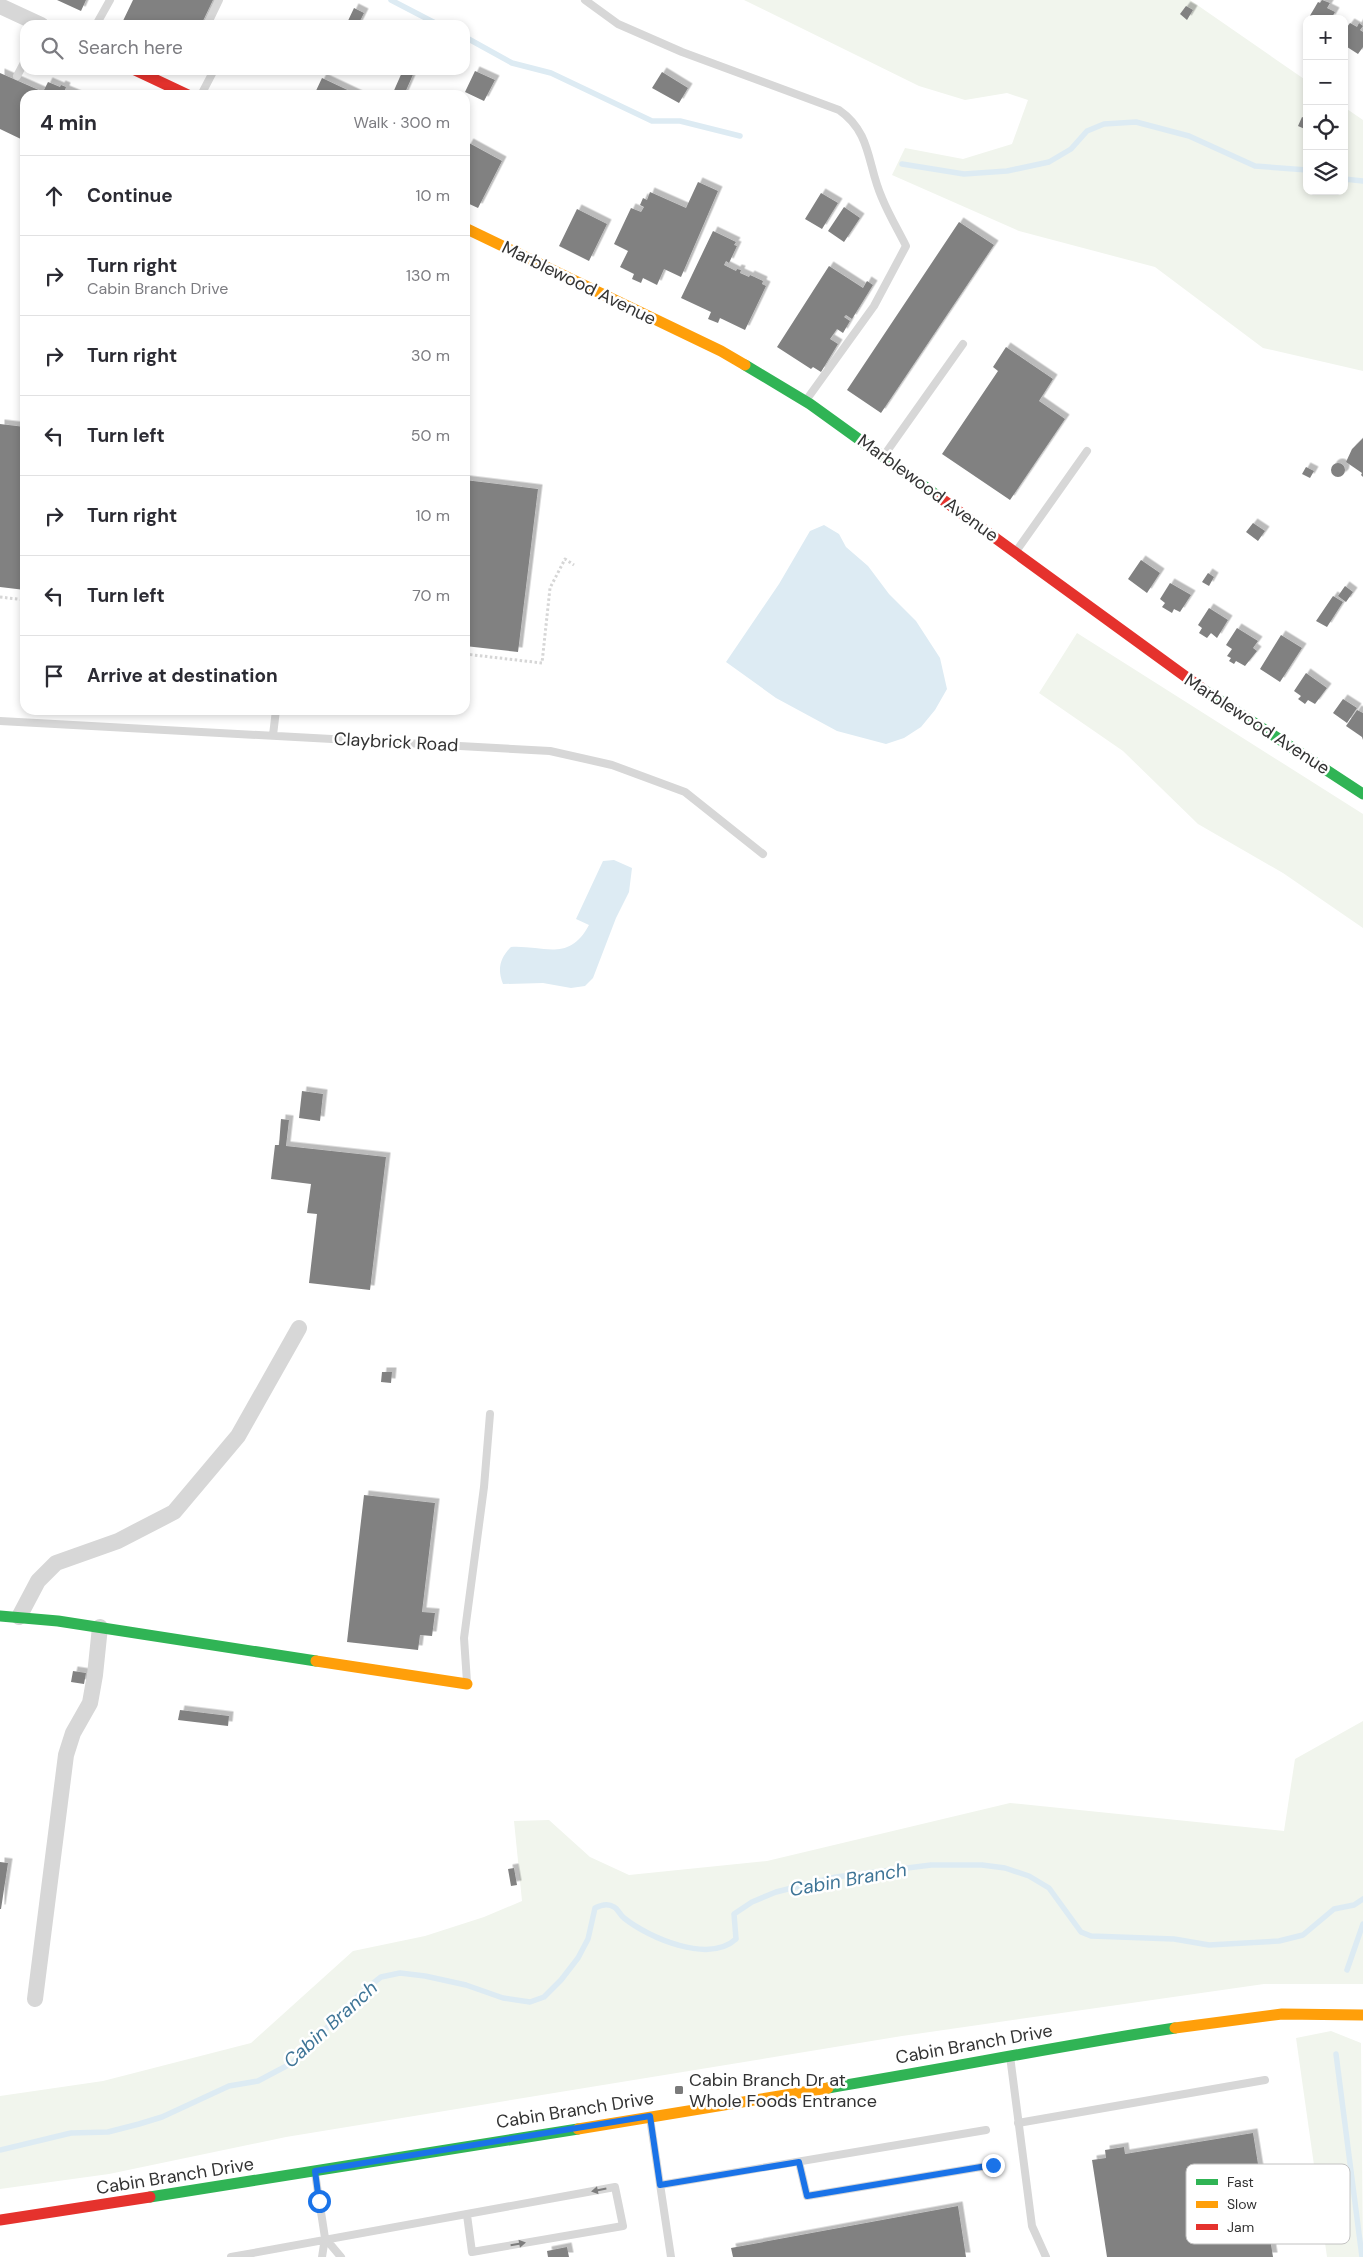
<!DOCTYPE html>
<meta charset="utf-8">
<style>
body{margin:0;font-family:"DM Sans",sans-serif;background:#f7f7f7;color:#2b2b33}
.controls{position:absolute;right:15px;top:15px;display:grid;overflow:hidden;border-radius:10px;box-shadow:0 2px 8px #0003}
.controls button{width:45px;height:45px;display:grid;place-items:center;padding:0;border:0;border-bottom:1px solid #e1e1e2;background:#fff;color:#2b2b33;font:25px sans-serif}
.stop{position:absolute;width:15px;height:15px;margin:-11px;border:4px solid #1a73e8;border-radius:50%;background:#fff}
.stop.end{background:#1a73e8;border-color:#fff;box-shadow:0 1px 5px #0008}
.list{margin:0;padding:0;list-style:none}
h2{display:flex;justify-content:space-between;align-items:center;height:65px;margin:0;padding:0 20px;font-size:21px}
h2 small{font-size:16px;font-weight:400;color:#7c7c81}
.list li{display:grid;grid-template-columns:32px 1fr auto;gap:15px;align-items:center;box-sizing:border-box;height:80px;padding:0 20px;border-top:1px solid #e1e1e2}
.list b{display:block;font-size:19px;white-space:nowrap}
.list p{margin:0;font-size:16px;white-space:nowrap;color:#7c7c81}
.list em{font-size:16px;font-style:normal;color:#7c7c81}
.icon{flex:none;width:28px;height:28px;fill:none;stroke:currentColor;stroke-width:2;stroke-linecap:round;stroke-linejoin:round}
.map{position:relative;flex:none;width:1363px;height:2257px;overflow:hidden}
.search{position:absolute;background:#fff;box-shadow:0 2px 8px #0003;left:20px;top:20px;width:450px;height:55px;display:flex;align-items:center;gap:12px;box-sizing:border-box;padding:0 18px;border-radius:15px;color:#7c7c81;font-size:19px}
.panel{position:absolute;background:#fff;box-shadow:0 2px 8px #0003;left:20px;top:90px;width:450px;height:625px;border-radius:15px}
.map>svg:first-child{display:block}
.green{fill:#f1f5ed}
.water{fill:#ddebf3}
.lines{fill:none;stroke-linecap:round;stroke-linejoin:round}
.stream{stroke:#ddebf3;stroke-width:5.5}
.building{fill:#818181;filter:url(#shadow)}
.path{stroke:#d6d6d6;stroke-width:3;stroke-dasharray:2.5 2.5;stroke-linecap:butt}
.lane{stroke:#d7d7d7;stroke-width:8}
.street{stroke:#d7d7d7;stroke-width:16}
.fast{stroke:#30b455;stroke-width:11}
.slow{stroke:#ff9f0a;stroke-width:11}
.jam{stroke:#e5322d;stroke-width:11}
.oneway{fill:#7d7d7d}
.route{stroke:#1a73e8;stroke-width:6}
.poi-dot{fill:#7a7a7a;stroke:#fff;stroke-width:2}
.labels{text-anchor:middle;stroke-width:5;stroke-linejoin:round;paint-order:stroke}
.street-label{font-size:18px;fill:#333;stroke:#fff}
.poi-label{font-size:18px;fill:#333;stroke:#fff;text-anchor:start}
.water-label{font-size:19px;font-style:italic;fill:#3f7597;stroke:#fff}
.key{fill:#fff;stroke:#c2c2c2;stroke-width:1}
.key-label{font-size:14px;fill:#333}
</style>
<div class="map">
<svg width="1363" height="2257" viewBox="0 0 1363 2257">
<defs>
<filter id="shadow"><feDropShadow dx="4.5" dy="-4.5" stdDeviation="0" flood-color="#0004"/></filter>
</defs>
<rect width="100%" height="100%" fill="#fff"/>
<path class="green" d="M 744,0 L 1190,0 L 1307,81 L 1307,191 L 1344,191 L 1344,107 L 1363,120 L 1363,371 L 1263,348 L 1155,267 L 1019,231 L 892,175 L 905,148 L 963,159 L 1012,144 L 1028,100 L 1007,93 L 965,100 L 919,86 Z
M 1077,633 L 1363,814 L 1363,928 L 1283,873 L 1198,824 L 1123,751 L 1039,693 Z
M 1363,1721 L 1363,1984 L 1264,1984 L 902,2036 L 286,2137 L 109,2174 L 0,2189 L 0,2096 L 103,2081 L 251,2043 L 353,1951 L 425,1936 L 484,1917 L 522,1901 L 514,1821 L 549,1820 L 590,1857 L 629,1875 L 767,1861 L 1010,1803 L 1284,1831 L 1295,1759 Z
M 1331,2031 L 1361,2043 L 1363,2257 L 1327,2257 L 1296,2038 Z"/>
<path class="water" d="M 824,525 L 839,534 L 846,547 L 868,566 L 889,594 L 916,621 L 940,658 L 947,689 L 935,710 L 921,727 L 904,738 L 886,744 L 837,731 L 776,698 L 726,662 L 779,584 L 810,531 Z
M 614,860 L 632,868 L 629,892 L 616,918 L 593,978 L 585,986 L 571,988 L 543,983 L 503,984 C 497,969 500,958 511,947 C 543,945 569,963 589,925 L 576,919 L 603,861 Z"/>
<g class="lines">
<path class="stream" d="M 391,0 L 439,25
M 465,37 L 512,63 L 551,73 L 652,121 L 680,121 L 740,136
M 902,164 L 964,174 L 1007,171 L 1049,162 L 1071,149 L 1087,131 L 1104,124 L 1136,122 L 1189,136 L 1255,166 L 1307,170
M 1344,179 L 1363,181
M 1347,1970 L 1363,1924
M 1336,2054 L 1362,2257
M 0,2150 L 71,2133 L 108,2132 L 139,2124 L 162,2117 L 229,2086 L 258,2081 L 292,2063 L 362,1992 L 381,1977 L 400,1973 L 425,1976 L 466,1985 L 503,1998 L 530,2002 L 544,1997 L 561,1980 L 578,1958 L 588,1939 L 595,1908 C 601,1905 608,1903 614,1907 C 618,1909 620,1915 624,1918 C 649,1938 709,1964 736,1939 L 734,1914 L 752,1902 L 776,1892 L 836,1877 L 931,1865 L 982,1865 L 1005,1868 L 1029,1876 L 1049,1888 L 1081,1932 L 1091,1936 L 1174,1939 L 1209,1945 L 1279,1941 L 1303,1935 L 1334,1909 L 1354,1905 L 1363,1899"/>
</g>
<path class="building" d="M 57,0 L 86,0 L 81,11 Z
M 133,0 L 213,0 L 201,25 L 121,25 Z
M 1322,0 L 1330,3 L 1327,8 L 1335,12 L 1331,19 L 1308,19 L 1318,2 L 1320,3 Z
M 1186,6 L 1193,10 L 1187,20 L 1180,14 Z
M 354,8 L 364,13 L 358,25 L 346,25 Z
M 1350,23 L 1357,27 L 1359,23 L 1363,26 L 1360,30 L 1363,32 L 1363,47 L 1358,54 L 1344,45 L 1344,31 Z
M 403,70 L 415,70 L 404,95 L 392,95 Z
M 475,71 L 495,80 L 484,101 L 465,92 Z
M 662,72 L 688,88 L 679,103 L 652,88 Z
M 0,73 L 43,92 L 48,82 L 60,87 L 61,85 L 66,87 L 65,90 L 77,95 L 25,95 L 25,141 L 0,129 Z
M 322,78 L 358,95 L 314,95 Z
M 1302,117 L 1307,119 L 1307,130 L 1298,126 Z
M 469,143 L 502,161 L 478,208 L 465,202 L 465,150 Z
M 698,182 L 718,191 L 681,277 L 664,269 L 657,285 L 643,278 L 641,283 L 632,279 L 634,274 L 620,267 L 628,251 L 614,244 L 631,208 L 641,212 L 644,207 L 640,205 L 643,198 L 647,200 L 650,192 L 686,208 Z
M 821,193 L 838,203 L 822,229 L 805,219 Z
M 844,207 L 860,218 L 844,242 L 828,231 Z
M 577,209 L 607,224 L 589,261 L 559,246 Z
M 959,222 L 994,245 L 881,413 L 847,390 Z
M 713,231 L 736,242 L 734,245 L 737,246 L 729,263 L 726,261 L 724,265 L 736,271 L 737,269 L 741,270 L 740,273 L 749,277 L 750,275 L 763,281 L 762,284 L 766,286 L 745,330 L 720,318 L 718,323 L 708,319 L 711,312 L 681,298 Z
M 829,266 L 863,288 L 867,281 L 873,285 L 852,319 L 846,315 L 844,317 L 850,321 L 843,333 L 837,329 L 830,339 L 838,344 L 821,372 L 813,367 L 811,369 L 777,347 Z
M 1006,347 L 1053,379 L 1039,401 L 1065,419 L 1010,500 L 942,454 L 998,371 L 993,367 Z
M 0,424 L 25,427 L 25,590 L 0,587 Z
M 1363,438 L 1363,477 L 1361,475 L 1362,473 L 1346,462 L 1352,449 Z
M1331 470a7 7 0 1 1 14 0a7 7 0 1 1-14 0Z
M 1306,467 L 1314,471 L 1310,478 L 1302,474 Z
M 465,480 L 538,489 L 518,652 L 465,646 Z
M 1253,523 L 1265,531 L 1258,541 L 1246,532 Z
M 1141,560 L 1160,573 L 1147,593 L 1128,579 Z
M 1208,573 L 1214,577 L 1209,586 L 1202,582 Z
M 1170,583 L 1191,595 L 1180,612 L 1174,609 L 1172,613 L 1162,607 L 1165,603 L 1160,599 Z
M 1345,586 L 1353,592 L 1346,602 L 1338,596 Z
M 1333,596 L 1343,602 L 1327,627 L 1316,621 Z
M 1209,608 L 1228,620 L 1217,638 L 1211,633 L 1207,638 L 1199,633 L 1202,628 L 1198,625 Z
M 1237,628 L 1258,641 L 1253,648 L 1257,651 L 1245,666 L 1236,661 L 1234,664 L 1229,661 L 1231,658 L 1227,656 L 1232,649 L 1226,645 Z
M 1281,635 L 1302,648 L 1280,682 L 1260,669 Z
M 1306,673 L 1327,688 L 1315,704 L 1308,700 L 1305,704 L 1298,699 L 1301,696 L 1294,691 Z
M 1343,699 L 1357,708 L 1347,723 L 1333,713 Z
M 1357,710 L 1363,713 L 1363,740 L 1362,737 L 1346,726 Z
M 302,1091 L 323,1094 L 320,1121 L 299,1118 Z
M 281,1119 L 289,1120 L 286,1146 L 386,1157 L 370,1290 L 309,1283 L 317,1214 L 307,1213 L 311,1184 L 271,1179 L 275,1145 L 279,1145 Z
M 382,1372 L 392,1372 L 391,1383 L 381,1382 Z
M 364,1495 L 435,1503 L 422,1612 L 435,1613 L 432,1636 L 420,1635 L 418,1650 L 347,1642 Z
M 73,1671 L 86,1673 L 84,1684 L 71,1682 Z
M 180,1710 L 229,1716 L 228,1726 L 178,1720 Z
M 0,1862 L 8,1863 L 1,1909 L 0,1909 Z
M 514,1868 L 517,1885 L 511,1886 L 508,1869 Z
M 1253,2133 L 1273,2257 L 1107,2257 L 1092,2160 L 1106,2158 L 1105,2150 L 1124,2147 L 1125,2154 Z
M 958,2206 L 966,2257 L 733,2257 L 731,2248 Z
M 567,2247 L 569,2257 L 548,2257 L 547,2251 Z"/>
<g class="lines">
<path class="path" d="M 0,597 L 25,600
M 465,654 L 542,663 L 550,588 L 565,559 L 574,565"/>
<path class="lane" d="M 585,0 L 618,24 L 682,52 L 839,110 C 872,133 867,165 882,198 C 889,215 898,230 906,246 L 874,306 L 807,399
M 96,25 L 110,0
M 207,25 L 219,0
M 17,76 L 25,61
M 201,95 L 214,70
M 885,454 L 963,344
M 1017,550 L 1087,451
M 0,721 L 550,751 L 612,765 L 685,792 L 763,854
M 273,735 L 276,710
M 467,1682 L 464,1638 L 484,1487 L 490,1414
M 1010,2056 L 1032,2226 L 1046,2257
M 650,2118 L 671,2257
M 1018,2123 L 1265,2080
M 799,2162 L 807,2196 L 993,2165
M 315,2173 L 325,2238 L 322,2257
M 660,2185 L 986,2130
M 325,2238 L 341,2257
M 231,2257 L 615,2187 L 623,2226 L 472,2252 L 467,2215"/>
<path class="street" d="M 0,6 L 41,25
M 19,1617 L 38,1581 L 56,1563 L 118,1541 L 174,1512 L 238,1436 L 299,1328
M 35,1999 L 66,1755 L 73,1733 L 90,1703 L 95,1675 L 100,1627"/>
<path class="fast" d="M 745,365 L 810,404 L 939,497
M 1204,690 L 1363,794
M 0,1616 L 58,1621 L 316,1661
M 828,2088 C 944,2069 1059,2046 1175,2028
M 150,2197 L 578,2129"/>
<path class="slow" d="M 465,228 L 721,351 L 745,365
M 316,1661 L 467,1684
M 1175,2028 L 1282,2014 L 1363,2015
M 578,2129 L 828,2088"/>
<path class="jam" d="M 135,70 L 188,95
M 939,497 L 1204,690
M 0,2220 L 150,2197"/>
</g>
<defs><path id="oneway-solid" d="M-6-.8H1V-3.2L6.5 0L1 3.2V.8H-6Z" transform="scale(1.25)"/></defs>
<g class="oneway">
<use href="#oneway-solid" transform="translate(599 2190) rotate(169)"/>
<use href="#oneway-solid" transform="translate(518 2244) rotate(-10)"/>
</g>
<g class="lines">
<path class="route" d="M 319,2201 L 315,2171 L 650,2116 L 660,2185 L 799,2162 L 807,2196 L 993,2165"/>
</g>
<rect class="poi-dot" x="674" y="2085" width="10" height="10" rx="2.5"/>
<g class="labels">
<g class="street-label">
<text transform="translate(579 283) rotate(26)" y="6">Marblewood Avenue</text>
<text transform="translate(928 488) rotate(36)" y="6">Marblewood Avenue</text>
<text transform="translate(1257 724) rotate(33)" y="6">Marblewood Avenue</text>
<text transform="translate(396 742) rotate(3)" y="6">Claybrick Road</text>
<text transform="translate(974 2044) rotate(-10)" y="6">Cabin Branch Drive</text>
<text transform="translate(575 2110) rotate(-9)" y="6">Cabin Branch Drive</text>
<text transform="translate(175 2176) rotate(-9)" y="6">Cabin Branch Drive</text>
</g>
<g class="poi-label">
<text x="689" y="2086">Cabin Branch Dr at<tspan x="689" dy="21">Whole Foods Entrance</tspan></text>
</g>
<g class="water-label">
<text transform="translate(848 1879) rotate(-10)" y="7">Cabin Branch</text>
<text transform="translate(330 2024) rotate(-42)" y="7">Cabin Branch</text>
</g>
</g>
<rect x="1186" y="2164" width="164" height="80" rx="8" class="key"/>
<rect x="1196" y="2179" width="22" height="6" fill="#30b455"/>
<rect x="1196" y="2201" width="22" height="7" fill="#ff9f0a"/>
<rect x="1196" y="2224" width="22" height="6" fill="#e5322d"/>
<g class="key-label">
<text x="1227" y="2187">Fast</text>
<text x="1227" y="2209">Slow</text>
<text x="1227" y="2232">Jam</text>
</g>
</svg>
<div class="controls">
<button>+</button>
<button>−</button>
<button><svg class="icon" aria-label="locate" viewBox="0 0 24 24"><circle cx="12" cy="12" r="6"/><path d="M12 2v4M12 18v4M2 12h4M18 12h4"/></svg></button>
<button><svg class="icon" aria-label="layers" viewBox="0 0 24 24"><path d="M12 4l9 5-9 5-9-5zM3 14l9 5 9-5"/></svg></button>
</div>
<div class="stop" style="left:319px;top:2201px"></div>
<div class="stop end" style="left:993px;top:2165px"></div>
<div class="search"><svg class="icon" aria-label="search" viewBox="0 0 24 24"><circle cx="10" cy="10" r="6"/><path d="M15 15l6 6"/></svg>Search here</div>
<section class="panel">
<h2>4 min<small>Walk · 300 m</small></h2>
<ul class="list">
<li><svg class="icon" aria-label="ahead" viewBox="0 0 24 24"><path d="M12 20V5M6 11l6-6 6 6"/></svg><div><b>Continue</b></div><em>10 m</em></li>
<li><svg class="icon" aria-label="right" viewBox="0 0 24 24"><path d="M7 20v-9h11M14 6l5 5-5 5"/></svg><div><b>Turn right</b><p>Cabin Branch Drive</p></div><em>130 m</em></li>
<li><svg class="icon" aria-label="right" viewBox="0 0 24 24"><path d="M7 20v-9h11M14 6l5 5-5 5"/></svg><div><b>Turn right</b></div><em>30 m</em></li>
<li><svg class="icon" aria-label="left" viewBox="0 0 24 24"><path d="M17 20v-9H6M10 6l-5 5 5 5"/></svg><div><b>Turn left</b></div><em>50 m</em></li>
<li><svg class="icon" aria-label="right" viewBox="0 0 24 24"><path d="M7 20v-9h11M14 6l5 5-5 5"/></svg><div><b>Turn right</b></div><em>10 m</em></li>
<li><svg class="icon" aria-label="left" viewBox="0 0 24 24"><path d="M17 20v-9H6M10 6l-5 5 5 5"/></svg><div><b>Turn left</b></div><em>70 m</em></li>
<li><svg class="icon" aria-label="arrive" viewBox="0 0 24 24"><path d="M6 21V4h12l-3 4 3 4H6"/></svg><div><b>Arrive at destination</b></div></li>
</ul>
</section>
</div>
